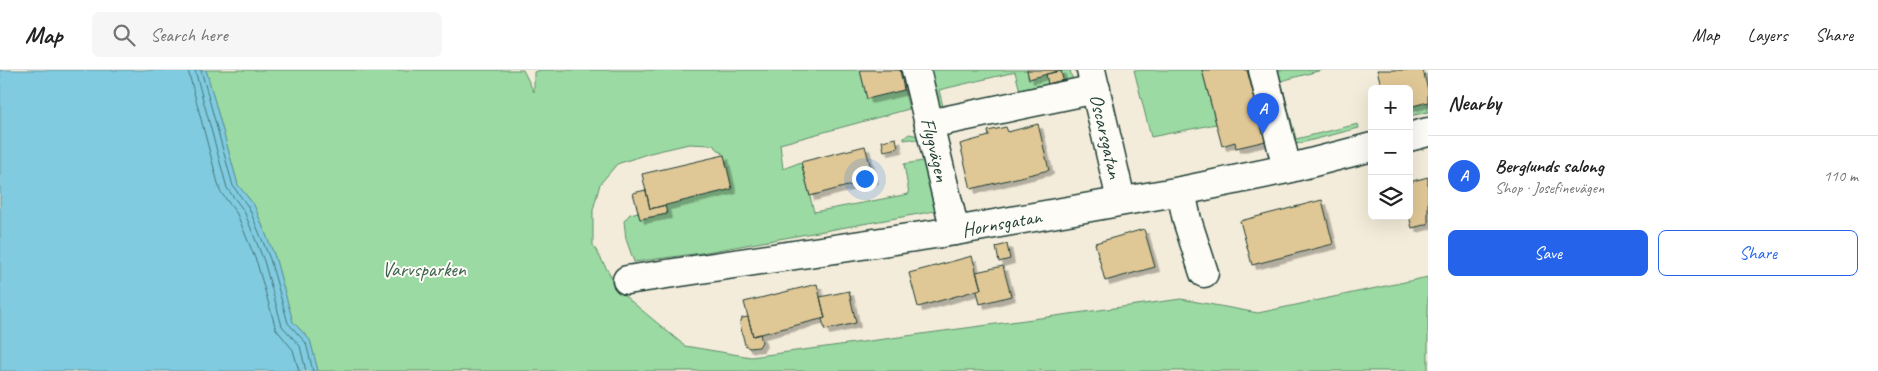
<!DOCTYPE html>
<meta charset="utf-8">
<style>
body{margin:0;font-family:Caveat,sans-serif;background:#f6f6f6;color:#222}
.controls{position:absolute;right:15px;top:15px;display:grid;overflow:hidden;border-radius:8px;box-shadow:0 5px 20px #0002}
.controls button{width:45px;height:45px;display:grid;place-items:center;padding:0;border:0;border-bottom:1px solid #e0e0e0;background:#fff;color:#222;font:25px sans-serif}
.you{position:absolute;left:864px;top:108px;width:18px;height:18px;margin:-12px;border:4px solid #fff;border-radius:50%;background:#1a73e8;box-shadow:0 0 0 8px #1a73e833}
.badge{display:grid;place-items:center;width:32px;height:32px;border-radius:50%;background:#2563eb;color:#fff;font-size:16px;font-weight:700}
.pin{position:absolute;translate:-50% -41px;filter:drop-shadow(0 1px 2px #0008)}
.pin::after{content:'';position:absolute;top:26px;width:18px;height:15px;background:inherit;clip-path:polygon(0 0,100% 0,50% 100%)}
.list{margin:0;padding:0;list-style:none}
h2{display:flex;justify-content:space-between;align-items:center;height:65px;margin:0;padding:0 20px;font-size:21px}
h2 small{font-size:16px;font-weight:400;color:#767676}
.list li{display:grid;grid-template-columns:32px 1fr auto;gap:15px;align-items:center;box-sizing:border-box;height:80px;padding:0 20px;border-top:1px solid #e0e0e0}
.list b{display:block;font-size:19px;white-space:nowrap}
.list p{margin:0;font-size:16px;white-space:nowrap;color:#767676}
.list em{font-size:16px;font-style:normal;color:#767676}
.actions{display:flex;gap:10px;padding:15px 20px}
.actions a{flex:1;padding:11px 0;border:1px solid #2563eb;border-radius:8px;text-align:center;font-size:18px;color:#2563eb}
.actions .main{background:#2563eb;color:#fff}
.icon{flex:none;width:28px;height:28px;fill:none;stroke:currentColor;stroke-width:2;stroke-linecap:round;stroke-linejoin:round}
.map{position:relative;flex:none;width:1428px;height:301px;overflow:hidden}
header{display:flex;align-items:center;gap:30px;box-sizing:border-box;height:70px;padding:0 25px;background:#fff;border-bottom:1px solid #e0e0e0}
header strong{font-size:24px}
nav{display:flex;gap:28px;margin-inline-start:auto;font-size:18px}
.search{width:350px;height:45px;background:#f6f6f6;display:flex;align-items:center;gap:12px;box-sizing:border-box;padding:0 18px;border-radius:8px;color:#767676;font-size:19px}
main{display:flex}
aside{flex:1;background:#fff}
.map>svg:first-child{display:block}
.green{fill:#9bdaa2;stroke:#5d8c6b}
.water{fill:#80cbe0;stroke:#59929b}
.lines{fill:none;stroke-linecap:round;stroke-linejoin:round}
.shore{stroke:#467679;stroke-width:1}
.building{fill:#e0c796;stroke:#1f3d34;filter:url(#shadow)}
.minor-casing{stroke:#1f3d34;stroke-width:31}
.minor{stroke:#fdfcf7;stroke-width:28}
.labels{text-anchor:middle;stroke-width:4;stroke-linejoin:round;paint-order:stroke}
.street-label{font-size:20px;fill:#1f3d34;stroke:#fdfcf7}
.park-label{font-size:20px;fill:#3e6450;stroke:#fdfcf7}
</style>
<header>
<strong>Map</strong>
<div class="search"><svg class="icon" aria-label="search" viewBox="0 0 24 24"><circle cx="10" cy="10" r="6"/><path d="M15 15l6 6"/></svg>Search here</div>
<nav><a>Map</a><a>Layers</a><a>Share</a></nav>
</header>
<main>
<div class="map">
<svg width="1428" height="301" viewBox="0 0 1428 301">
<defs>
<filter id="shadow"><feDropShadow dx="4.5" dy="4.5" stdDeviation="0" flood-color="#0004"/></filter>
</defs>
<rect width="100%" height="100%" fill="#f4ecda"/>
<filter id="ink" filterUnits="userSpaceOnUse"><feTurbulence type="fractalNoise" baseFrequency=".02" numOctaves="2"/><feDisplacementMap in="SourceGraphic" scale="10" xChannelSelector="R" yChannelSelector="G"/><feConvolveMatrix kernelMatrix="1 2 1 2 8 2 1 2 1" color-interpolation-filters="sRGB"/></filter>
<g filter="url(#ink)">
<path class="green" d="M 206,0 L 523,0 L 534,22 L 534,2 L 541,0 L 860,0 L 867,28 L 904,20 L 909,39 L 780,74 L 783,99 L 801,92 L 814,142 L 909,124 L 904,94 L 923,91 L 921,71 L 911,69 L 904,70 L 904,68 L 909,64 L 924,67 L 941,140 L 701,183 L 634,192 L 626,169 L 624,151 L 630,144 L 638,142 L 640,149 L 667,144 L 665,135 L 732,119 L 724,85 L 713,75 L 689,74 L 650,83 L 617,94 L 600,114 L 593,140 L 593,175 L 620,222 L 685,276 L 751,287 L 1181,229 L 1258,243 L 1428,207 L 1428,301 L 318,301 L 310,270 L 293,252 L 275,187 L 254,135 L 238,115 Z
M 925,0 L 1027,0 L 1029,9 L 1046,4 L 1048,14 L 1063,10 L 1061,1 L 1070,0 L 1074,14 L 1022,29 L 1015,2 L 939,20 L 945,45 L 937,45 Z
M 1134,0 L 1202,0 L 1216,54 L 1151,67 Z
M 1273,0 L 1322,0 L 1281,11 L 1296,69 L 1358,54 L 1359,58 L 1293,75 Z
M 1428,32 L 1428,42 L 1409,46 L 1409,37 Z"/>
<path class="water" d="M 0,0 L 206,0 L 238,115 L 254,135 L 275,187 L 293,252 L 310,270 L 318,301 L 0,301 Z"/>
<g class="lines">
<path class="shore" d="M 188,0 L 220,121 L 237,144 L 257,193 L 276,259 L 293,280 L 299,301
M 195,0 L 227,118 L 244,141 L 264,191 L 282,256 L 300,276 L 306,301
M 201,0 L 233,116 L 249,138 L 270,189 L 288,253 L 306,273 L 313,301"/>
</g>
<path class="building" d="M 860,0 L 900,0 L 904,20 L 867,29 Z
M 1027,0 L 1062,0 L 1029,9 Z
M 1202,0 L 1247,0 L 1266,71 L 1236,78 L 1235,72 L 1222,76 Z
M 1377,0 L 1423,0 L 1428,20 L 1428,32 L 1409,37 L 1409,19 L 1382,19 Z
M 1061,1 L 1063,10 L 1048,14 L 1046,4 Z
M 1038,54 L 1049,100 L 971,119 L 960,74 L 989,66 L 988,61 L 1006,57 L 1008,62 Z
M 896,68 L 898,78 L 884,81 L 882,71 Z
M 865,76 L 874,109 L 810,126 L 801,92 Z
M 724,85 L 732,119 L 650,139 L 642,104 Z
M 1428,107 L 1428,154 L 1412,158 L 1409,146 L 1409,112 Z
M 646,120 L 650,139 L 665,135 L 667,144 L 640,149 L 633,123 Z
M 1322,130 L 1333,174 L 1252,195 L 1240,151 Z
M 1144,159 L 1155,197 L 1105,211 L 1095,173 Z
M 1007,174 L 1010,189 L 999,192 L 996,177 Z
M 972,186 L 981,219 L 918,237 L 909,203 Z
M 1003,196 L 1011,226 L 980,234 L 977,221 L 981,219 L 976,202 Z
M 817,214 L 825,248 L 753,266 L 744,232 Z
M 849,221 L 856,253 L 825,260 L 822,249 L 825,248 L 820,227 Z
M 748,247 L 753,266 L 760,264 L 762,272 L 759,277 L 749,278 L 745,275 L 740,254 L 742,248 Z"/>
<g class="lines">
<g class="minor-casing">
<g id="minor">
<path id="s1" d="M 916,0 L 955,161"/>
<path id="s2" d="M 1091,0 L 1121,130"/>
<path d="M 1263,0 L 1287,99"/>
<path d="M 929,54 L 1096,19"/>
<path d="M 1409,67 L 1428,62"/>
<path d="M 1181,121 L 1187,150 L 1204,203"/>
<path id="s3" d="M 627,210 L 955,161 L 1181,121 L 1287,99 L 1372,77"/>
</g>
</g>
<use href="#minor" class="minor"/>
</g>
</g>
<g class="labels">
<g class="street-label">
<text dy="7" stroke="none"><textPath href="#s2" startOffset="68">Oscarsgatan</textPath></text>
<text dy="7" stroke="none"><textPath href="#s1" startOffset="82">Flygvägen</textPath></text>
<text dy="7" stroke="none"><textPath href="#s3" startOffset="379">Hornsgatan</textPath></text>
</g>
<g class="park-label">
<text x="424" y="206">Varvsparken</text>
</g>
</g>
</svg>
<div class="controls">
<button>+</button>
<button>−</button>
<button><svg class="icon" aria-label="layers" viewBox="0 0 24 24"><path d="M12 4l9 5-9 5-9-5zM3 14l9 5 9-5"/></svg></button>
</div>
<div class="you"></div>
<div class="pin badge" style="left:1263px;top:64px">A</div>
</div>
<aside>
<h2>Nearby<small></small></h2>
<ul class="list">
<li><span class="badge">A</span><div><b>Berglunds salong</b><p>Shop · Josefinevägen</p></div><em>110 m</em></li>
</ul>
<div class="actions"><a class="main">Save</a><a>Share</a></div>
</aside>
</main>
